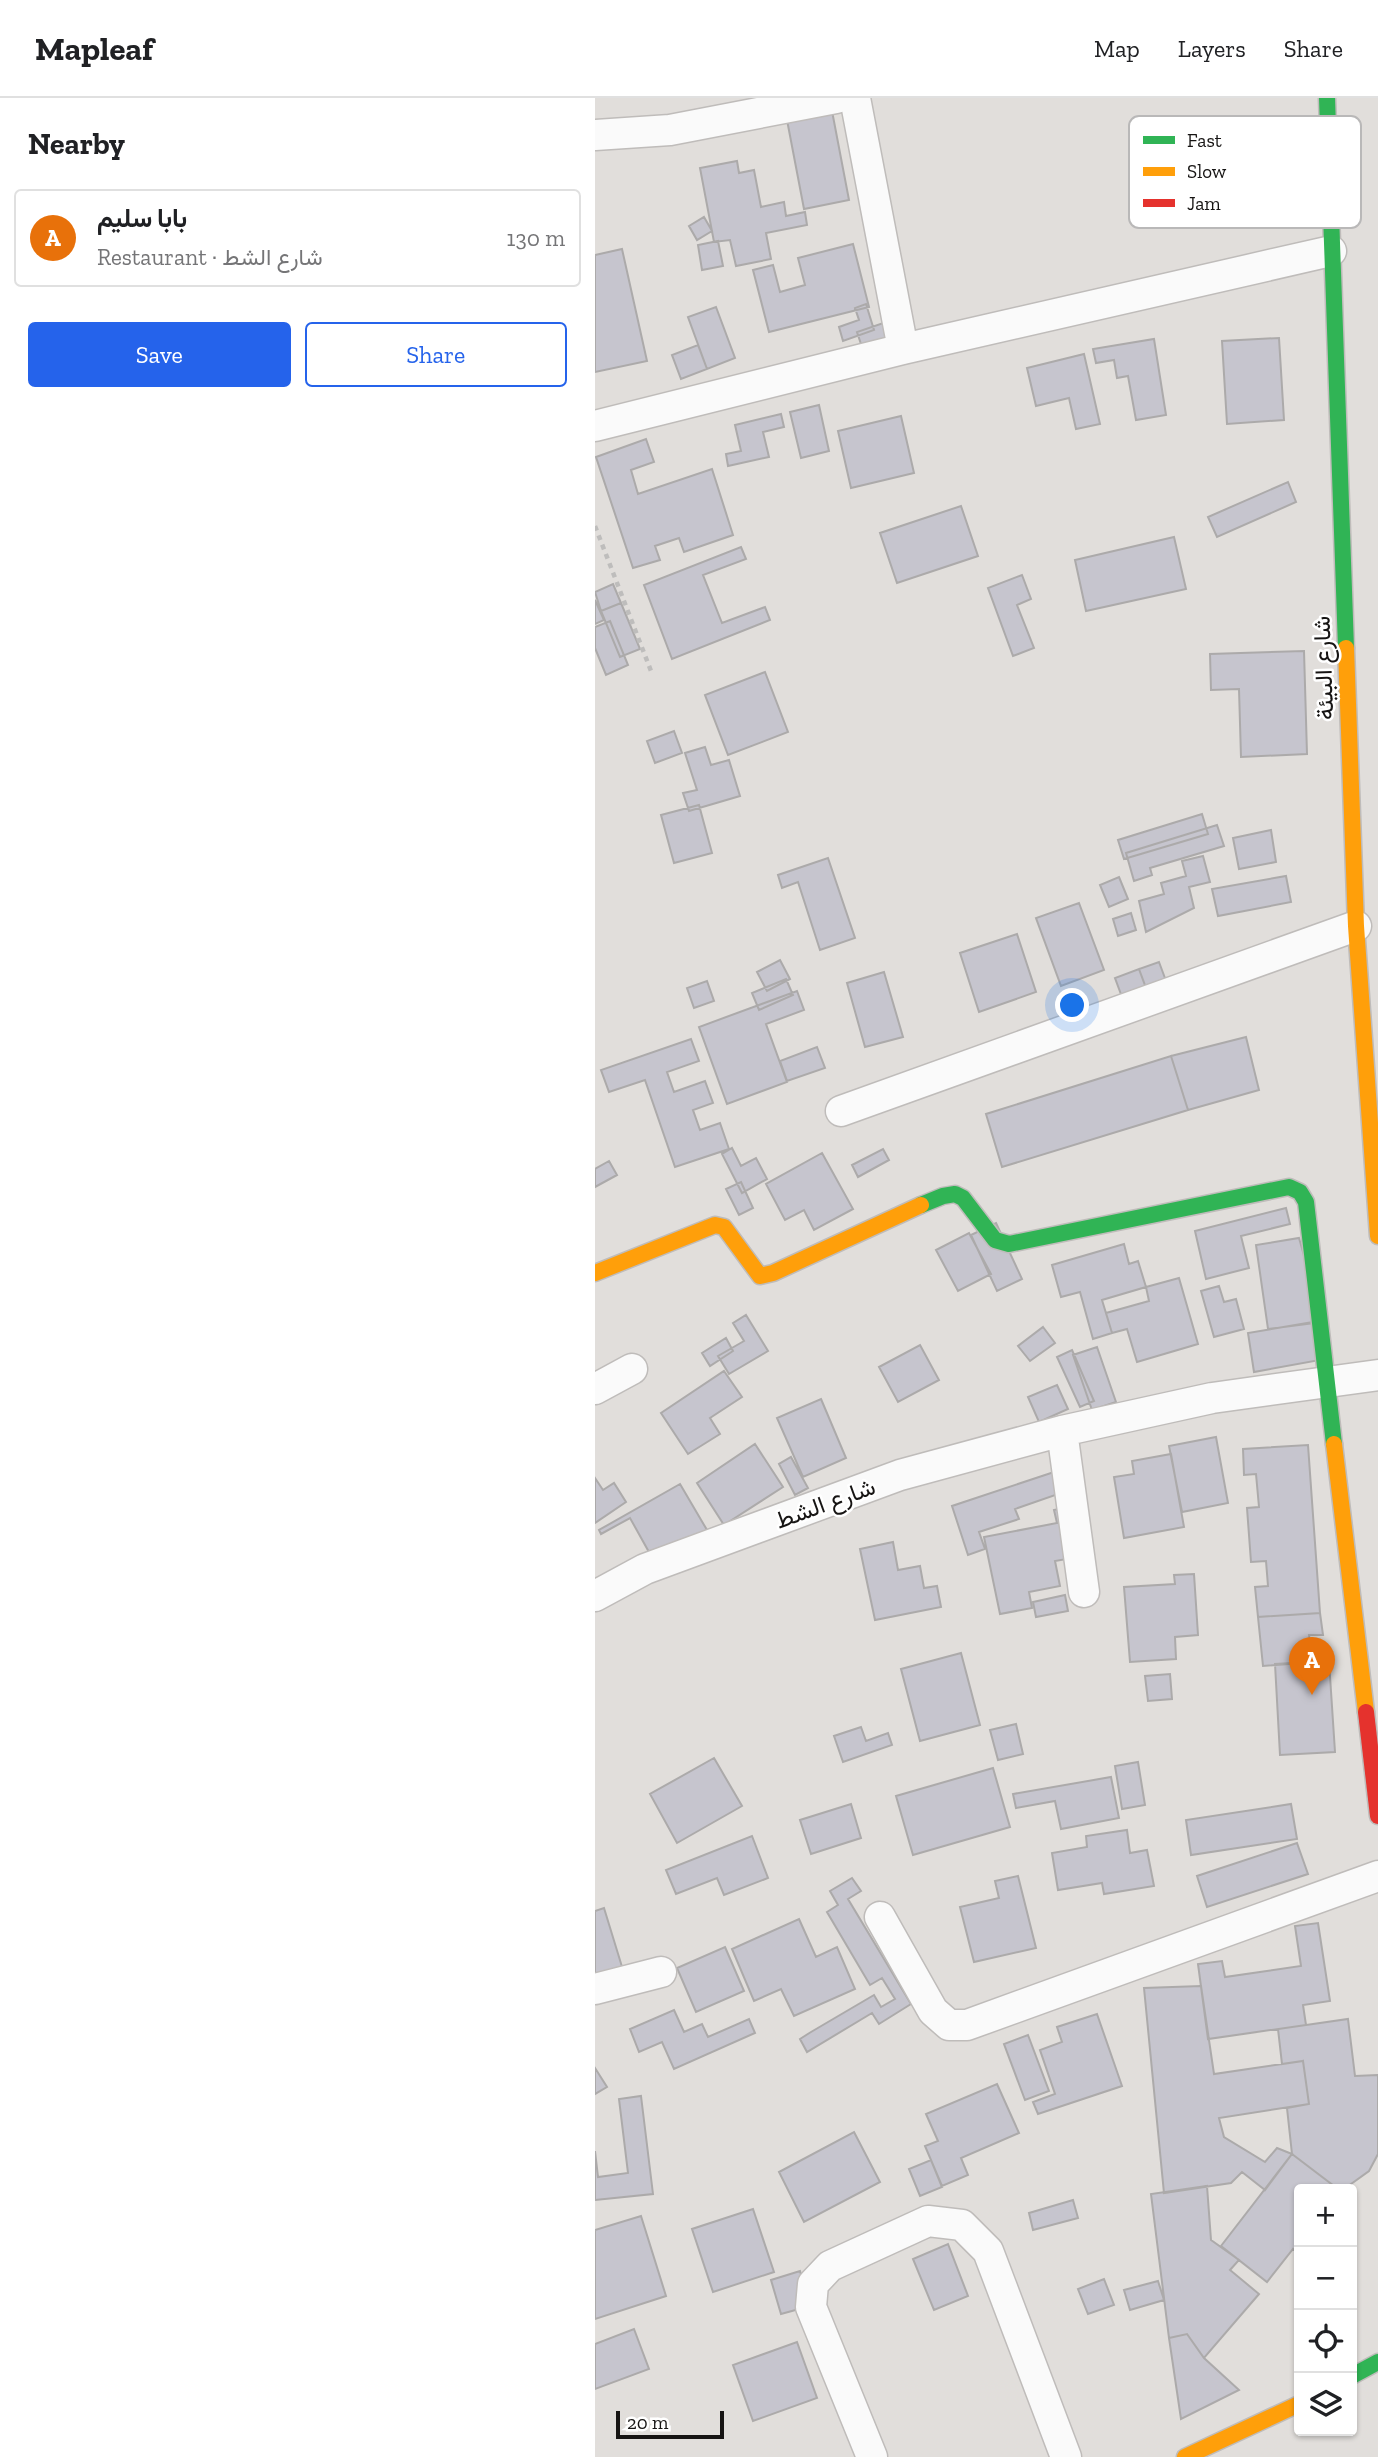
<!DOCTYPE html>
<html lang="en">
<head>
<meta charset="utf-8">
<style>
  body { margin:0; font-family:"Zilla Slab",Vazirmatn,serif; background:#f6f6f6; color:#202124 }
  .controls { position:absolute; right:21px; bottom:21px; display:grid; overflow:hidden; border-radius:7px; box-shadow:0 2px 5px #0004 }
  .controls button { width:63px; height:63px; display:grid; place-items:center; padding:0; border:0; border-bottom:2px solid #e0e0e0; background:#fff; color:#202124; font:35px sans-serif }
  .scale { position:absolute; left:21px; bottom:18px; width:108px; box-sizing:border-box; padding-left:7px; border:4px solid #161413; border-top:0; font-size:19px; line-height:24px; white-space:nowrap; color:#161413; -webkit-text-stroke:5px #fff; paint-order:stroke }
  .you { position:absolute; left:478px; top:908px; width:24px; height:24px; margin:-18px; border:5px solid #fff; border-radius:50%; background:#1a73e8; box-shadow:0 0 0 10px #1a73e833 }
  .badge { display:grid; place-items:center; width:46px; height:46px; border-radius:50%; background:#2563eb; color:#fff; font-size:23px; font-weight:700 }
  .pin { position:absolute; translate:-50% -58px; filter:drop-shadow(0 2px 4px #0008) }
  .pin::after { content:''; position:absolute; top:37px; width:24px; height:21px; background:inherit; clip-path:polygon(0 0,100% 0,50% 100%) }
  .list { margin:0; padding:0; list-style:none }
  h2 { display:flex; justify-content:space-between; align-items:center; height:91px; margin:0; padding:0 28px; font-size:30px }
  h2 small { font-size:23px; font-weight:400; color:#757577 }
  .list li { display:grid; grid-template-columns:46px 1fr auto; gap:21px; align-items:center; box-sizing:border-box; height:98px; margin:0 14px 14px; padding:0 14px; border:2px solid #e0e0e0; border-radius:7px }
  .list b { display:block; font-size:26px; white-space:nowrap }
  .list p { margin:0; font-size:23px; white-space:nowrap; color:#757577 }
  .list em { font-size:23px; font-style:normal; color:#757577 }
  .actions { display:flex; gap:14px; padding:21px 28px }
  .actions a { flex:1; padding:16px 0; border:2px solid #2563eb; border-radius:7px; text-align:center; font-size:24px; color:#2563eb }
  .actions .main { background:#2563eb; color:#fff }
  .icon { flex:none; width:38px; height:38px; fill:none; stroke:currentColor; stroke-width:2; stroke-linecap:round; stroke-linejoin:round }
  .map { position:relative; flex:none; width:783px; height:2359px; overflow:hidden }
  header { display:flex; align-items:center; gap:42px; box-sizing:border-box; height:98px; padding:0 35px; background:#fff; border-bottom:2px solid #e0e0e0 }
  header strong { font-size:33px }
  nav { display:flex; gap:38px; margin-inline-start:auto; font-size:24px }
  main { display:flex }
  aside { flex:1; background:#fff }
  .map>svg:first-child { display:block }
  .building { fill:#c6c5ce; stroke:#acaaaa; stroke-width:2 }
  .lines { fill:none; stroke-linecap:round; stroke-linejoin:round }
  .street-casing { stroke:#bfbcba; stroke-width:33 }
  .fast-casing { stroke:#bfbcba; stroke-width:19 }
  .slow-casing { stroke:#bfbcba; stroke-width:19 }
  .jam-casing { stroke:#bfbcba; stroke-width:19 }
  .path { stroke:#bebdbc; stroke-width:4.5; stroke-dasharray:5 5; stroke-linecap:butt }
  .street { stroke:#fafafa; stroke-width:30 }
  .fast { stroke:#30b455; stroke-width:16 }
  .slow { stroke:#ff9f0a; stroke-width:16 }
  .jam { stroke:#e5322d; stroke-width:16 }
  .labels { text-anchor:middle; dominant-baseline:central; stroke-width:5; stroke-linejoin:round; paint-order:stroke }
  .street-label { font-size:24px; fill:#161413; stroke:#fff }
  .key { fill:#fff; stroke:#b9b8b8; stroke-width:2 }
  .key-label { font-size:19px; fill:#161413 }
</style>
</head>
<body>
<header>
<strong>Mapleaf</strong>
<nav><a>Map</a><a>Layers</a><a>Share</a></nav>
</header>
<main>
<aside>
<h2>Nearby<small></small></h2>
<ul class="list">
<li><span class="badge" style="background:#e8710a">A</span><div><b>بابا سليم</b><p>Restaurant · شارع الشط</p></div><em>130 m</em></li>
</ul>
<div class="actions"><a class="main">Save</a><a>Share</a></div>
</aside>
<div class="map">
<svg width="783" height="2359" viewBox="0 0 783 2359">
  <rect width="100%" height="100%" fill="#e1dedb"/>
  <!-- building -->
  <path class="building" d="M237 13 254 102 209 111 192 22Z
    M142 63 144 75 159 72 166 109 189 104 191 118 210 114 212 127 171 135 176 161 141 168 135 142 119 144 105 70Z
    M109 119 117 133 102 142 94 128Z
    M123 143 128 168 107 172 103 147Z
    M258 146 274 209 174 234 158 172 178 167 185 194 210 187 203 160Z
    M27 151 52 263 0 274V157Z
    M271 206 279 232 248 243 244 229 264 222 260 210Z
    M121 209 140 260 112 271 93 219Z
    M297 222 302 237 267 249 262 234Z
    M684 240 689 322 632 326 627 243Z
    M559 241 571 317 541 322 533 278 522 280 519 262 501 265 498 251Z
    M103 247 112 271 86 281 77 257Z
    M489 256 505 326 481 331 474 300 441 308 432 270Z
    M224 307 234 353 206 360 195 314Z
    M186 316 189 329 168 334 174 359 133 368 131 356 146 353 140 327Z
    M306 318 319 375 256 390 243 333Z
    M51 341 59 364 36 372 43 396 117 371 138 437 89 454 84 440 60 448 65 462 38 470 1 359Z
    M693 384 701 404 622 439 613 419Z
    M366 408 383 458 302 485 285 435Z
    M579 439 591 491 491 513 480 462Z
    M146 449 151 461 108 477 127 525 170 509 175 522 77 561 49 487Z
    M427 477 436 501 422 507 439 550 418 558 393 490Z
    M18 486 26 505 6 513 0 494Z
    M0 502 9 522 0 526Z
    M26 505 45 551 25 559 6 513Z
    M15 523 33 567 11 577 0 550V529Z
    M709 553 712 656 646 659 644 591 616 592 615 556Z
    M170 574 193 634 133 657 110 597Z
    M79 633 87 655 60 665 52 643Z
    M110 649 116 667 134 662 145 698 94 713 88 695 102 692 90 655Z
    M104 707 117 755 79 765 66 717Z
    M607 716 613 736 529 761 523 742Z
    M622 727 629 748 555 770 557 777 539 783 531 755Z
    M676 732 681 764 644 771 638 740Z
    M608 758 615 784 594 789 599 810 551 834 544 803 569 796 566 785 591 778 587 763Z
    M233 760 260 840 225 852 203 784 187 790 183 777Z
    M691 778 696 804 623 818 617 791Z
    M524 779 533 801 514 809 505 787Z
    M484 805 509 872 466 888 441 820Z
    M536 815 541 832 523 838 518 821Z
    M422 836 441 894 384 914 365 855Z
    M185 862 195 881 172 893 162 874Z
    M564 864 577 899 551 890 544 871Z
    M544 871 551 890 527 899 520 880Z
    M289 874 308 939 270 949 252 885Z
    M191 881 198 897 164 912 157 895Z
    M112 883 119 903 99 910 92 890Z
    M202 893 209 912 171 926 192 984 132 1006 104 929Z
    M651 939 664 992 593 1012 576 958Z
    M96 941 104 963 72 974 79 994 110 983 118 1005 98 1012 105 1032 125 1025 134 1051 80 1069 50 982 14 994 6 972Z
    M222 949 230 970 192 983 185 963Z
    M576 958 593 1012 407 1069 391 1016Z
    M137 1050 146 1068 161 1060 172 1081 147 1095 127 1056Z
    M288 1051 294 1062 263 1079 257 1067Z
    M227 1055 258 1111 219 1132 209 1112 190 1122 171 1086Z
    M14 1063 22 1077 0 1089V1071Z
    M146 1084 158 1110 144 1117 131 1091Z
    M691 1110 695 1126 646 1138 654 1170 611 1181 600 1133Z
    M401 1125 427 1181 402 1193 376 1137Z
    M374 1135 396 1176 363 1193 341 1152Z
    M704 1140 728 1224 673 1231 661 1147Z
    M529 1146 534 1166 543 1163 551 1189 507 1202 517 1235 498 1241 485 1194 466 1199 457 1167Z
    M584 1180 603 1246 542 1264 532 1231 517 1235 511 1215 554 1203 551 1189Z
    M624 1188 629 1204 641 1201 649 1231 619 1239 606 1193Z
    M151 1217 173 1253 134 1276 123 1258 149 1243 138 1225Z
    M730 1222 725 1262 659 1274 653 1235Z
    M448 1229 460 1245 435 1263 423 1248Z
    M131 1240 138 1253 115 1268 107 1255Z
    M325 1247 344 1282 303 1304 284 1269Z
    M502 1249 521 1304 497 1312 478 1257Z
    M477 1252 499 1303 485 1309 462 1259Z
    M129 1273 147 1299 115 1320 125 1336 93 1356 66 1315Z
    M462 1287 473 1311 444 1324 433 1299Z
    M226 1301 251 1360 208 1379 182 1320Z
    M621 1339 633 1405 587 1414 574 1348Z
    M160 1346 188 1389 129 1427 102 1385Z
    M713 1347 725 1515 663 1519 660 1489 673 1488 671 1463 656 1464 652 1410 664 1409 661 1376 649 1377 648 1351Z
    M576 1356 589 1429 529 1440 519 1379 539 1376 537 1363Z
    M196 1359 213 1390 200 1397 184 1366Z
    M465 1372 472 1393 420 1411 424 1421 384 1434 390 1451 373 1457 357 1408Z
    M0 1380 8 1392 19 1385 31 1404 0 1425Z
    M85 1386 112 1432 59 1463 35 1420 6 1436 4 1432Z
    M473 1409 483 1459 460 1463 465 1488 434 1494 437 1510 405 1516 389 1439 462 1425 459 1412Z
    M298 1444 303 1472 325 1468 329 1490 342 1488 346 1509 280 1522 265 1451Z
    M599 1476 603 1537 580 1539 581 1561 535 1564 529 1489 580 1486 579 1477Z
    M470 1497 473 1513 441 1519 438 1504Z
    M725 1515 728 1537H714L718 1564 668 1568 663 1519Z
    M366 1555 385 1627 325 1643 306 1571Z
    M734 1563 740 1654 685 1657 680 1566Z
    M575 1576 577 1601 553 1603 550 1578Z
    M421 1626 428 1656 403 1662 395 1632Z
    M266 1629 271 1643 293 1635 297 1647 248 1664 239 1638Z
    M119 1660 147 1708 82 1745 55 1696Z
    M543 1664 550 1707 527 1711 520 1668Z
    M398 1670 415 1729 318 1757 301 1698Z
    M516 1679 524 1720 466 1731 460 1703 421 1710 418 1696Z
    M256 1706 266 1740 216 1756 205 1722Z
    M696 1706 702 1741 596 1757 591 1722Z
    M532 1732 535 1755 552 1752 559 1788 509 1796 507 1785 463 1792 457 1755 492 1749 491 1738Z
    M157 1738 173 1780 129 1797 122 1780 81 1796 71 1772Z
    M702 1745 713 1776 612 1809 602 1778Z
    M423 1778 441 1850 379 1864 365 1809 404 1800 400 1783Z
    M257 1780 266 1793 253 1801 316 1906 284 1926 277 1915 212 1954 205 1941 216 1934 279 1897 286 1909 300 1901 287 1880 275 1887 232 1814 243 1807 235 1793Z
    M9 1810 28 1872 0 1881V1813Z
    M204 1821 221 1859 242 1849 260 1891 199 1918 186 1891 159 1903 137 1851Z
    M723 1825 735 1903 708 1907 711 1927 613 1941 603 1866 627 1863 630 1879 706 1868 700 1828Z
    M130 1849 149 1893 101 1914 82 1870Z
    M606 1888 619 1976 708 1963 714 2006 624 2020 629 2039 670 2064 682 2050 697 2056 670 2092 647 2074 636 2085 569 2095 549 1890Z
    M79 1912 89 1934 107 1926 113 1939 154 1921 160 1935 79 1971 67 1944 44 1954 35 1931Z
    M502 1916 527 1988 443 2016 438 2004 460 1996 445 1952 467 1944 462 1929Z
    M753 1921 760 1978 783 1977V2056L774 2073 749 2091H743L697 2056 692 2010 714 2006 708 1963 687 1966 683 1931Z
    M433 1937 454 1993 430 2002 409 1946Z
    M0 1970 12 1989 0 1996Z
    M402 1986 424 2035 366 2060 373 2077 347 2088 330 2048 343 2043 331 2016Z
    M46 1998 58 2096 0 2102V2053L3 2079 33 2075 24 2001Z
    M259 2034 285 2084 209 2124 184 2074Z
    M697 2056 743 2091H704V2156L698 2151 672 2184 626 2148Z
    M336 2062 347 2089 325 2098 314 2071Z
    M612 2088 616 2142 644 2162 635 2172 664 2196 609 2260 592 2236 574 2240 556 2096Z
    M478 2102 483 2120 438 2132 434 2115Z
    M158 2111 179 2174 118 2194 97 2131Z
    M46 2118 71 2198 0 2221V2132Z
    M353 2146 373 2198 339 2212 318 2161Z
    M205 2173 215 2208 186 2216 176 2182Z
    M509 2181 519 2207 493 2216 483 2191Z
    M563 2183 569 2202 535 2212 529 2192Z
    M39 2231 54 2271 0 2291V2246Z
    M592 2236 609 2260 644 2292 586 2321 574 2240Z
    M202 2244 222 2300 158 2323 138 2267Z"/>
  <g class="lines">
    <!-- street casing -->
    <g class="street-casing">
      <path id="street" d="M260 0 308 251
        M0 37 75 32 241 0
        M0 328 308 251 736 153
        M246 1013 761 828
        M0 1291 37 1271
        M467 1333 489 1494
        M0 1498 50 1471 305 1377 467 1333 617 1300 783 1277
        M285 1819 338 1913 354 1927H372L783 1778
        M0 1891 66 1874
        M277 2359 216 2209 218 2186 235 2168 333 2123 367 2127 393 2153 471 2359"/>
    </g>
    <!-- fast casing -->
    <g class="fast-casing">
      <path id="fast" d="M732 0 751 550
        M326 1107 348 1098 360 1096 368 1100 400 1142 414 1146 694 1089 705 1094 711 1104 739 1346
        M757 2278 783 2264"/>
    </g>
    <!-- slow casing -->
    <g class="slow-casing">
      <path id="slow" d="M751 550 761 828 783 1138
        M0 1175 120 1127 129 1129 165 1178 178 1175 326 1107
        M739 1346 771 1614
        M590 2359 704 2306"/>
    </g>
    <!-- jam casing -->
    <g class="jam-casing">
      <path id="jam" d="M771 1614 783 1718"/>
    </g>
    <!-- path -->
    <path class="path" d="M0 428 56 573"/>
    <!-- street -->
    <use href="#street" class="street"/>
    <!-- fast -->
    <use href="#fast" class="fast"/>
    <!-- slow -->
    <use href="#slow" class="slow"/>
    <!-- jam -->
    <use href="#jam" class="jam"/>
  </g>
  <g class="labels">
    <!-- street labels -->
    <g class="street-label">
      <text transform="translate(728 570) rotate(-92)">شارع البيئة</text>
      <text transform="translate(230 1405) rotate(-20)">شارع الشط</text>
    </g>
  </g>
  <!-- legend -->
  <rect x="534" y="18" width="232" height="112" rx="10" class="key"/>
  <rect x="548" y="38" width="32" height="8" fill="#30b455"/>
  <rect x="548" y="69" width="32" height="9" fill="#ff9f0a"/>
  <rect x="548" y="101" width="32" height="8" fill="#e5322d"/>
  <g class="key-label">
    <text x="592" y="49">Fast</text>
    <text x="592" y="80">Slow</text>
    <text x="592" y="112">Jam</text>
  </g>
</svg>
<div class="controls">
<button>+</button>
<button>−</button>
<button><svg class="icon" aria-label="locate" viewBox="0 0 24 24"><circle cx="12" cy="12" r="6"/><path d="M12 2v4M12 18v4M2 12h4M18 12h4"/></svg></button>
<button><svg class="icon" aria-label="layers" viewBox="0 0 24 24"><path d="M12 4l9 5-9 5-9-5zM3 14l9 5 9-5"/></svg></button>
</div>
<div class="scale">20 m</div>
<div class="you"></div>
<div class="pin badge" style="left:717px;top:1597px;background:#e8710a">A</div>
</div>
</main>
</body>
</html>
